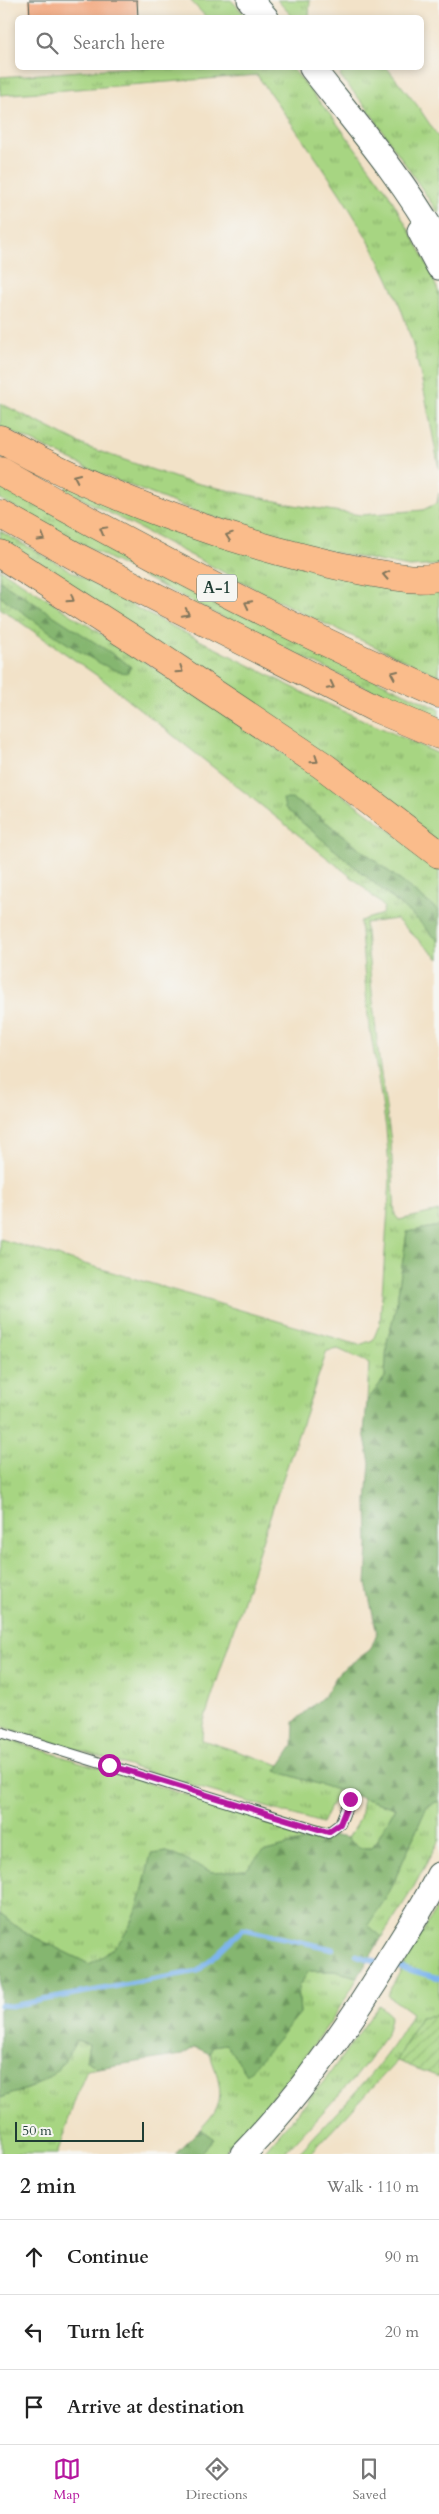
<!DOCTYPE html>
<html lang="en">
<head>
<meta charset="utf-8">
<style>
  body { margin:0; font-family:Cardo,serif; background:#f2f2f2; color:#222 }
  .scale { position:absolute; left:15px; bottom:12px; width:129px; box-sizing:border-box; padding-left:5px; border:2px solid #1f3d34; border-top:0; font-size:14px; line-height:18px; white-space:nowrap; color:#1f3d34; -webkit-text-stroke:4px #f6f6f2; paint-order:stroke }
  .stop { position:absolute; width:15px; height:15px; margin:-11px; border:4px solid #b5179e; border-radius:50%; background:#fff }
  .stop.end { background:#b5179e; border-color:#fff; box-shadow:0 1px 5px #0008 }
  .list { margin:0; padding:0; list-style:none }
  h2 { display:flex; justify-content:space-between; align-items:center; height:65px; margin:0; padding:0 20px; font-size:21px }
  h2 small { font-size:16px; font-weight:400; color:#767676 }
  .list li { display:grid; grid-template-columns:32px 1fr auto; gap:15px; align-items:center; box-sizing:border-box; height:75px; padding:0 20px; border-top:1px solid #e0e0e0 }
  .list b { display:block; font-size:19px; white-space:nowrap }
  .list em { font-size:16px; font-style:normal; color:#767676 }
  .icon { flex:none; width:28px; height:28px; fill:none; stroke:currentColor; stroke-width:2; stroke-linecap:round; stroke-linejoin:round }
  .map { position:relative; flex:none; width:439px; height:2154px; overflow:hidden }
  .search { position:absolute; background:#fff; box-shadow:0 2px 8px #0003; left:15px; right:15px; top:15px; height:55px; display:flex; align-items:center; gap:12px; box-sizing:border-box; padding:0 18px; border-radius:8px; color:#767676; font-size:19px }
  .sheet { height:290px; background:#fff }
  nav { display:flex; justify-content:space-around; align-items:center; box-sizing:border-box; height:70px; border-top:1px solid #e0e0e0; background:#fff; font-size:14px; color:#767676 }
  nav a { display:grid; justify-items:center; gap:2px }
  nav .on { color:#b5179e }
  .map>svg:first-child { display:block }
  .grass { fill:url(#grass-tufts); stroke:#63895b }
  .forest { fill:url(#forest-firs); stroke:#527a52 }
  .garden { fill:url(#garden-furrows); stroke:#63895b }
  .lines { fill:none; stroke-linecap:round; stroke-linejoin:round }
  .stream { stroke:#7eb5ed; stroke-width:5 }
  .building { fill:#f3a479 }
  .service-casing { stroke:#3f564a; stroke-width:12 }
  .tertiary-casing { stroke:#3f564a; stroke-width:27 }
  .motorway-casing { stroke:#3f564a; stroke-width:29 }
  .service { stroke:#fff; stroke-width:10 }
  .tertiary { stroke:#fff; stroke-width:25 }
  .motorway { stroke:#fabc8b; stroke-width:28 }
  .oneway { stroke:#82765b }
  .route { stroke:#b5179e; stroke-width:6 }
  .labels { text-anchor:middle; dominant-baseline:central; stroke-width:5; stroke-linejoin:round; paint-order:stroke }
  .shield { fill:#f6f6f2; stroke:#60746d; stroke-width:1 }
  .shield-label { font-size:16px; font-weight:bold; fill:#1f3d34 }
</style>
</head>
<body>
<div class="map">
<svg width="439" height="2154" viewBox="0 0 439 2154">
  <defs>
    <pattern id="grass-tufts" width="24" height="20" patternUnits="userSpaceOnUse" patternTransform="scale(1.25)"><rect width="24" height="20" fill="#a7d582"/><path d="M3 7l-1-3M5 7V3M7 7l1-3M15 17l-1-3M17 17v-4M19 17l1-3" fill="none" stroke="#87ae6b"/></pattern>
    <pattern id="forest-firs" width="22" height="20" patternUnits="userSpaceOnUse" patternTransform="scale(1.25)"><rect width="22" height="20" fill="#85b670"/><path d="M5 1l3.5 6h-7zM16 11l3.5 6h-7z" fill="#6c955d"/></pattern>
    <pattern id="garden-furrows" width="10" height="10" patternUnits="userSpaceOnUse" patternTransform="scale(1.25)"><rect width="10" height="10" fill="#a7d582"/><path d="M-1 1l2-2M0 10L10 0M9 11l2-2" fill="none" stroke="#87ae6b"/></pattern>
  </defs>
  <rect width="100%" height="100%" fill="#f6f6f2"/>
  <filter id="ink" filterUnits="userSpaceOnUse"><feTurbulence type="fractalNoise" baseFrequency=".02" numOctaves="2"/><feDisplacementMap in="SourceGraphic" scale="10" xChannelSelector="R" yChannelSelector="G"/><feConvolveMatrix kernelMatrix="1 2 1 2 8 2 1 2 1" color-interpolation-filters="sRGB"/></filter>
  <filter id="wash" filterUnits="userSpaceOnUse"><feTurbulence type="fractalNoise" baseFrequency=".0096" numOctaves="4" result="noise"/><feDisplacementMap in="SourceGraphic" scale="20" xChannelSelector="R" yChannelSelector="G"/><feGaussianBlur stdDeviation="1.12" result="paint"/><feColorMatrix in="noise" values="0 0 0 0 0 0 0 0 0 0 0 0 0 0 0 0 0 1.4 0 .05"/><feComposite in="paint" operator="in"/></filter>
  <g filter="url(#wash)">
    <rect width="100%" height="100%" fill="#f2e2c8"/>
    <!-- grass -->
    <path class="grass" d="M190 0H231L247 17H206Z
      M277 0H310L309 17H293Z
      M119 68H292L336 122 387 191 423 255 439 293V469C428 410 419 352 396 296 361 215 307 146 257 75L0 95V77Z
      M344 68H387L417 105 439 138V214L367 108 340 76Z
      M0 403 87 447 182 480 294 505 361 515 423 510 437 503 439 493V565L409 567 317 549 200 513 103 475 0 426Z
      M0 485 351 668 439 709V722C290 653 143 579 0 499Z
      M68 485 409 587 439 592V676L304 614 65 490Z
      M0 531 146 613 310 696 439 754V845L0 543Z
      M0 569C148 665 301 757 439 868V911L312 811 285 808 418 920 439 942V959L396 919 365 923 379 1060 391 1142 395 1215 399 1220 439 1211V1226L407 1232 396 1307 387 1342 385 1377 367 1401 369 1363 338 1349 327 1351 273 1507 203 1724 202 1740 280 1765 276 1771 338 1790 322 1823 200 1788 0 1726V1239L359 1345 373 1340 380 1323 390 1180 386 1128 368 1016 360 921 382 914 384 907 359 883 102 679 0 608V596L33 619 131 667 0 581Z
      M0 1737 292 1828 328 1835 262 1852 246 1870 212 1872 167 1852 151 1854C140 1899 136 1943 89 1964L22 1931 0 1914Z
      M363 1798 395 1808 372 1848H358L348 1838 360 1818Z
      M439 1801V1840L412 1890 382 1937 367 1925 388 1895 427 1806Z
      M439 1903V2015L420 2017 397 2061 310 2154H298C334 2114 390 2061 412 2013L387 1995Z
      M309 1971H334L358 1977C322 2042 272 2099 222 2154H200L214 2139 200 2129C221 2108 224 2097 215 2069 212 2060 209 2055 212 2046L226 2044 247 2074 300 2013 298 1987Z
      M379 2005 391 2016 385 2037 358 2074 284 2154H262L325 2080Z
      M76 2040 89 2044 86 2060 98 2068 87 2070 77 2094 57 2154H0V2098C44 2083 53 2083 76 2040Z"/>
    <!-- forest -->
    <path class="forest" d="M0 581 122 660 131 667 127 673C99 671 26 614 0 596Z
      M283 799H292L312 811 439 911V942L418 920 285 808Z
      M439 1226V1801L427 1806 388 1895 368 1925 382 1937 358 1977 334 1971H309L298 1987 300 2013 247 2075 226 2044 212 2046 210 2054 195 2047 182 2055 98 2068 86 2060 89 2044 77 2040C53 2083 44 2083 0 2098V1914L22 1931 89 1964C136 1943 140 1899 151 1854L167 1852 212 1872 246 1870 262 1852 328 1835 348 1838 358 1848H372L395 1808 276 1771 293 1746 294 1722 325 1695 339 1672 370 1650 377 1633 366 1584 368 1544 367 1501 370 1463 364 1432 367 1401 385 1377 387 1342 396 1307 407 1232Z
      M200 2129 214 2139 200 2154H175Z"/>
    <!-- garden -->
    <path class="garden" d="M439 2015V2077L397 2061 420 2017Z"/>
    <g class="lines">
      <!-- stream -->
      <path class="stream" d="M355 1955 379 1962
        M394 1966 439 1978
        M0 2005 11 2006 198 1971 243 1929 333 1949"/>
    </g>
    <g id="blocks">
      <!-- building -->
      <path class="building" d="M29 0H137L138 18H30Z"/>
    </g>
  </g>
  <g filter="url(#ink)">
    <use href="#blocks" fill-opacity="0" stroke="#3f564a" stroke-width="1"/>
    <g class="lines">
      <!-- service casing -->
      <g class="service-casing">
        <path id="service" d="M0 1732 328 1833 340 1824 350 1799"/>
      </g>
      <!-- tertiary casing -->
      <g class="tertiary-casing">
        <path id="tertiary" d="M250 0 266 18
          M312 68C356 124 404 180 439 243
          M420 231 439 267
          M243 2154C299 2097 345 2031 387 1963 405 1934 424 1906 439 1875"/>
      </g>
      <!-- motorway casing -->
      <g class="motorway-casing">
        <path id="motorway" d="M0 439C108 500 245 548 368 572 387 575 420 583 439 576
          M0 471C143 552 288 628 439 694
          M0 514 77 557 375 708 439 735
          M0 554 139 643 322 765 439 854"/>
      </g>
      <!-- service -->
      <use href="#service" class="service"/>
      <!-- tertiary -->
      <use href="#tertiary" class="tertiary"/>
      <!-- motorway -->
      <use href="#motorway" class="motorway"/>
    </g>
    <!-- one-way arrows -->
    <defs><path id="oneway-chevron" d="M-2-3.5L2.5 0L-2 3.5" fill="none" stroke-width="1.6" stroke-linecap="round" stroke-linejoin="round" transform="scale(1.25)"/></defs>
    <g class="oneway">
      <use href="#oneway-chevron" transform="translate(77 477) rotate(-155)"/>
      <use href="#oneway-chevron" transform="translate(103 530) rotate(-151)"/>
      <use href="#oneway-chevron" transform="translate(229 536) rotate(-161)"/>
      <use href="#oneway-chevron" transform="translate(42 538) rotate(30)"/>
      <use href="#oneway-chevron" transform="translate(386 575) rotate(-169)"/>
      <use href="#oneway-chevron" transform="translate(71 599) rotate(33)"/>
      <use href="#oneway-chevron" transform="translate(248 604) rotate(-153)"/>
      <use href="#oneway-chevron" transform="translate(186 613) rotate(27)"/>
      <use href="#oneway-chevron" transform="translate(180 670) rotate(34)"/>
      <use href="#oneway-chevron" transform="translate(394 674) rotate(-156)"/>
      <use href="#oneway-chevron" transform="translate(331 686) rotate(27)"/>
      <use href="#oneway-chevron" transform="translate(315 760) rotate(34)"/>
    </g>
  </g>
  <g class="lines" filter="url(#ink)">
    <!-- route -->
    <path class="route" d="M109 1765 328 1832 340 1824 350 1799"/>
  </g>
  <g class="labels">
    <!-- shield labels -->
    <rect class="shield" x="197" y="574.5" width="40" height="27" rx="4"/>
    <g class="shield-label">
      <text x="217" y="588">A-1</text>
    </g>
  </g>
</svg>
<div class="scale">50 m</div>
<div class="stop" style="left:109px;top:1765px"></div>
<div class="stop end" style="left:350px;top:1799px"></div>
<div class="search"><svg class="icon" aria-label="search" viewBox="0 0 24 24"><circle cx="10" cy="10" r="6"/><path d="M15 15l6 6"/></svg>Search here</div>
</div>
<section class="sheet">
<h2>2 min<small>Walk · 110 m</small></h2>
<ul class="list">
<li><svg class="icon" aria-label="ahead" viewBox="0 0 24 24"><path d="M12 20V5M6 11l6-6 6 6"/></svg><div><b>Continue</b></div><em>90 m</em></li>
<li><svg class="icon" aria-label="left" viewBox="0 0 24 24"><path d="M17 20v-9H6M10 6l-5 5 5 5"/></svg><div><b>Turn left</b></div><em>20 m</em></li>
<li><svg class="icon" aria-label="arrive" viewBox="0 0 24 24"><path d="M6 21V4h12l-3 4 3 4H6"/></svg><div><b>Arrive at destination</b></div></li>
</ul>
</section>
<nav>
<a class="on"><svg class="icon" aria-label="map" viewBox="0 0 24 24"><path d="M3 6l6-2 6 2 6-2v14l-6 2-6-2-6 2zM9 4v14M15 6v14"/></svg>Map</a>
<a><svg class="icon" aria-label="directions" viewBox="0 0 24 24"><path d="M12 3l9 9-9 9-9-9zM9 14v-3h6M13 9l2 2-2 2"/></svg>Directions</a>
<a><svg class="icon" aria-label="saved" viewBox="0 0 24 24"><path d="M7 4h10v16l-5-4-5 4z"/></svg>Saved</a>
</nav>
</body>
</html>
